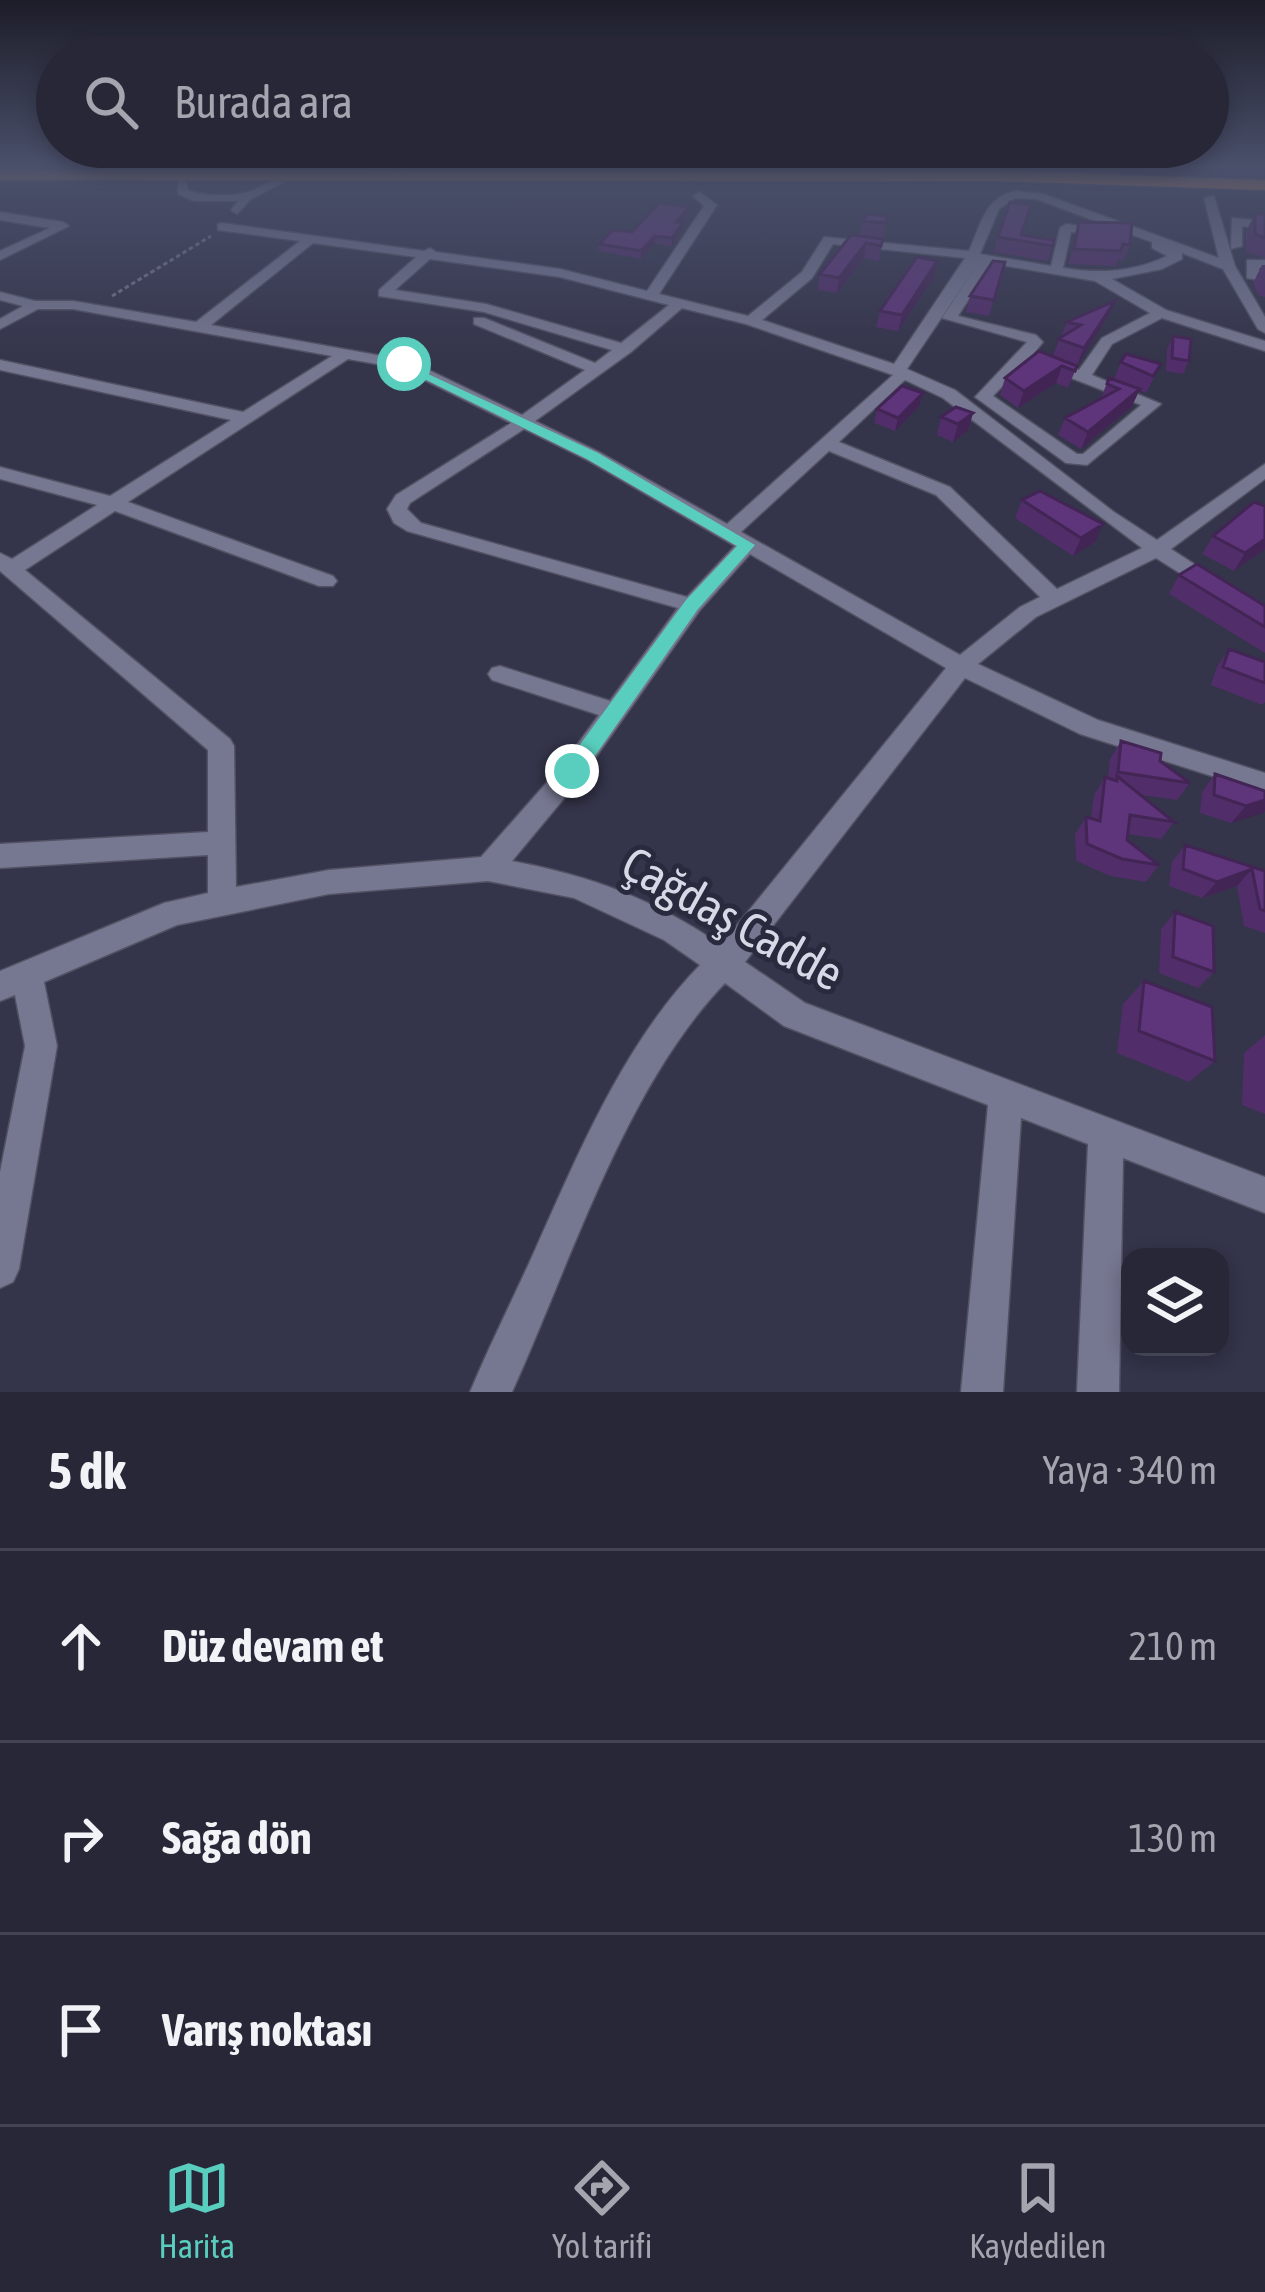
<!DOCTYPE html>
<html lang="tr">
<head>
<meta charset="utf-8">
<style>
  body { margin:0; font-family:"Asap Condensed",sans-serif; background:#333343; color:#f1f3f6 }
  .controls { position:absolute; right:36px; bottom:36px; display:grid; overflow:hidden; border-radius:24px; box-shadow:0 6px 18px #0003 }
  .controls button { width:108px; height:108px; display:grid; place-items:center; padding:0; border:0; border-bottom:3px solid #434453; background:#272738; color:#f1f3f6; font:60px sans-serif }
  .stop { position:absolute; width:36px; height:36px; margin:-27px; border:9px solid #59cebf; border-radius:50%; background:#fff }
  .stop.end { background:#59cebf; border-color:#fff; box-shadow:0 3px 12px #0008 }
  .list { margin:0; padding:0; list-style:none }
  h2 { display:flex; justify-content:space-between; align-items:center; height:156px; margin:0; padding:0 48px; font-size:51px }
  h2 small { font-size:39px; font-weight:400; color:#a4a5ae }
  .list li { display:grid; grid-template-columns:78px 1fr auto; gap:36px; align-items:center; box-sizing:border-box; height:192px; padding:0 48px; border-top:3px solid #434453 }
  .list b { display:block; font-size:45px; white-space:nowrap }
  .list em { font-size:39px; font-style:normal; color:#a4a5ae }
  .icon { flex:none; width:66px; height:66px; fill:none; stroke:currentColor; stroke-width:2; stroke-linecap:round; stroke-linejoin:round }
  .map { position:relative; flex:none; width:1265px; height:1392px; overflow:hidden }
  .search { position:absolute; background:#272738; box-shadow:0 6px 18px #0003; left:36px; right:36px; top:36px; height:132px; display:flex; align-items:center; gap:30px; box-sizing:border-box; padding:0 42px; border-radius:66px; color:#a4a5ae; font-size:45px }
  .sheet { height:732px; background:#272738 }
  nav { display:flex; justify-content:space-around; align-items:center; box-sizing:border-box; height:168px; border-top:3px solid #434453; background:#272738; font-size:33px; color:#a4a5ae }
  nav a { display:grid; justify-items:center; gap:6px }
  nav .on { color:#59cebf }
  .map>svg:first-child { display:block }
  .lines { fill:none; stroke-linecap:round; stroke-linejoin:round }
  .minor-casing { stroke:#515163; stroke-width:3 }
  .highway-casing { stroke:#515163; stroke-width:3 }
  .path { stroke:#737486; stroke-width:3; stroke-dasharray:4.5 3; stroke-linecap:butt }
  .minor { fill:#767790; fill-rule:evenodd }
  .highway { fill:#ed8f3e; fill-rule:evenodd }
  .wall { fill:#512e69 }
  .shaded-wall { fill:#422555 }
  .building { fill:#5e357a; stroke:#422555; stroke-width:3 }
  .route { fill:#59cebf }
  .labels { text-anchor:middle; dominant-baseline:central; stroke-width:10; stroke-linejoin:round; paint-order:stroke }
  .near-street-label { font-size:48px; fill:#d8d9e7; stroke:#2a2a3f }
</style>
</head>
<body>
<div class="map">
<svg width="1265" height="1392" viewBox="0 0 1265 1392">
  <rect width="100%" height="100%" fill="#34344a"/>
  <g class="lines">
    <!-- minor casing -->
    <g class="minor-casing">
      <path id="minor" d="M178 180H186L188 190C203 196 232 197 248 192 262 188 270 178 284 182L251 199 237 214 231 210 238 201H194L178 194Z
        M1015 191 1043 194 1219 258 1204 198 1214 196 1235 266 1265 317V333L1258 329 1223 269 1182 253V259L1162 269 1112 279 1166 310 1265 341V351L1162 318 1112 344 1092 375 1161 404 1087 465 1066 463 975 397 1027 342 942 318 979 262 907 369 955 390 1114 512 1157 540 1265 464V479L1171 549 1265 610V627L1156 558 1036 617 978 664 1098 720 1265 773V793L1080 734 965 678 745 962 805 1003 1265 1177V1213L1123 1158 1119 1392H1077L1088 1144 1021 1118 1003 1392H961L988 1105 784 1026 725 983C625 1087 571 1262 512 1392H470C490 1344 514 1297 535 1250 579 1152 624 1043 700 965L664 940 574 898 488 881 329 894 177 925 44 982 57 1046 19 1269 13 1282 0 1288V1172L25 1046 15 995 0 1001V971L164 903 208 893V855L0 868V844L208 832V750L0 571V553L12 559 97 505 0 479V467L110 496 231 420 0 370V360L243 412 332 356 73 309H38L0 329V319L23 306 0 300V292L35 301H73L196 322 300 241 218 230V224L222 223 424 251 430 248 436 252 560 269 647 291 704 206 693 196 699 192 717 205 659 294 748 316 802 272 824 237 969 251C981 225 984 198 1015 191ZM1015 198 1036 199 1152 242V248L1167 256C1134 272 1099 274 1063 268L1071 232 1107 235 1113 231 1066 224 1060 228 1051 266 980 254 999 209ZM313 243 416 257 379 290V296L484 312 612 350 595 363 484 318H474V324L585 370 522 415 410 361 211 325ZM833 244 965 258 894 364 762 320 812 278ZM430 259 560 277 669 305 621 343 486 304 395 290ZM995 264 1095 281 1150 313 1102 338 1079 370 1034 353 1043 342 1036 335 958 316 990 266ZM682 308 746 324 893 375 727 524 599 452 535 421 631 352ZM348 359 400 368 511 423 396 495 387 509 394 523 407 531 678 608 610 701 500 666 492 668 488 674 492 680 599 715 563 764 481 857 329 870 236 887 234 746 230 739 25 570 115 511 319 586H333L337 581 333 576 128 502ZM1027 361 1141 405 1083 454H1077L993 396ZM905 380 943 398 1142 548 1057 589 950 487 839 442ZM524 429 587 460 735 546 687 597 421 523 407 509 410 503ZM829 451 936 495 1040 597 1020 607 960 655 741 532ZM750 554 946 668 721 945C654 899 591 876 512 861L581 778 700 610Z
        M0 212 63 222 69 226 0 260V251L50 228 0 220Z
        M1232 218 1265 221V229L1242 226V246L1231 249Z
        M1247 260H1265V268H1259V272L1265 273V281L1247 278Z"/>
    </g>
    <!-- highway casing -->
    <g class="highway-casing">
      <path id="highway" d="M0 170 998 171 1265 180V190L998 181 0 180Z"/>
    </g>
    <!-- path -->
    <path class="path" d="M112 296 211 236"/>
    <!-- minor -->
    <use href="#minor" class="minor"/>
    <!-- highway -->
    <use href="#highway" class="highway"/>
  </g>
  <!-- wall -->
  <path class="wall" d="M689 207V214L682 223V230L672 246 655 243 641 259 599 251V244Z
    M1255 214H1265V258L1246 252V231Z
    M887 216 883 238 860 236 862 221Z
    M1079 222 1130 245 1124 260H1118L1116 266 1068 264Z
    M851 235 883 239 879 261 864 258 837 293 818 290 820 274Z
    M1022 235 1054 240 1048 261 994 252 998 237Z
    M937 261 934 276 898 331 876 327 880 311Z
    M1005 262 989 316 966 312 970 296Z
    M1262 265H1265V297L1258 295 1253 283Z
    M1108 317 1077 365 1053 355 1067 322Z
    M1173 336 1189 361 1183 374 1166 371 1167 349Z
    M1039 351 1077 366 1068 388 1056 383 1018 408 1000 395 1005 378Z
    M1121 362 1161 364 1146 393 1139 390 1132 406 1081 449 1058 435 1065 418 1101 398 1109 378 1114 379Z
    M919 406 895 431 874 423 877 409Z
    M973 413 968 430 953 442 937 435 941 417Z
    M1022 500 1095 542 1073 556 1015 518Z
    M1265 506V549L1234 571 1202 554 1213 536Z
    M1179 575 1265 606V653L1169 594Z
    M1229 649 1265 662V702L1262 705 1211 685 1217 667Z
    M1121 741 1160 761 1190 783 1177 800 1141 795 1174 822 1161 839 1128 834 1127 840 1159 865 1146 882 1110 876 1076 861 1075 834 1086 817 1091 818 1094 795 1105 777 1108 778 1110 759Z
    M1215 774 1265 791V811L1231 823 1200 813 1202 792Z
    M1185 845 1265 871V933L1244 926 1237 886 1202 898 1169 886 1172 862Z
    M1175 912 1214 972 1198 988 1159 973 1161 929Z
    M1144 981 1215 1061 1189 1082 1117 1053 1123 1004Z
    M1265 1035V1114L1242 1105 1244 1053Z"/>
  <!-- shaded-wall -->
  <path class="shaded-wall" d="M689 207V214L676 229V222Z
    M683 223 682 230 672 246V238Z
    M655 236V243L641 259V251Z
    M866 243 864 258 837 293 839 278Z
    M937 261 934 276 898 331 902 315Z
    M1115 301 1108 317 1077 365 1084 348Z
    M1062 366 1056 383 1018 408 1024 391Z
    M1140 389 1132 406 1081 449 1088 432Z
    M923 393 919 406 895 431 898 418Z
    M973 413 968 430 953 442 958 424Z
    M1103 524 1095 542 1073 556 1081 538Z
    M1265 539V549L1234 571 1245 553Z
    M1265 800V811L1263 813 1231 823 1246 806Z
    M1252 869 1237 886 1202 898 1217 882Z"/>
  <!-- building -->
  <path class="building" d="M1010 202 1031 205 1021 235 1054 240 1053 246 998 237Z
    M659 203 689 207 676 222 683 223 672 238 655 236 641 251 599 244 613 230 632 232Z
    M868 214 887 216 886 223 862 221Z
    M1255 214H1265V238L1255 234Z
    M1079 222 1132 223 1130 245 1123 244 1121 251 1074 249Z
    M851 235 883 239 881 246 866 243 839 278 820 274Z
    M917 257 937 261 902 315 880 311Z
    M993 261 1005 262 994 300 970 296Z
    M1115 301 1084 348 1058 339 1081 325 1067 322Z
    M1173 336 1191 339 1189 361 1172 358Z
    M1039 351 1077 366 1075 371 1062 366 1024 391 1005 378Z
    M1126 354 1161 364 1153 376 1121 362Z
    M1109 378 1140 389 1088 432 1065 418 1119 389 1107 384Z
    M902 386 923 393 898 418 877 409Z
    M956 407 973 413 958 424 941 417Z
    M1040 491 1103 524 1081 538 1022 500Z
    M1254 502 1265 506V539L1245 553 1213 536Z
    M1197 564 1265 606V627L1179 575Z
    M1229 649 1265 662V683L1223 667Z
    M1121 741 1161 753 1160 761 1190 783 1118 772Z
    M1215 774 1265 791V800L1246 806 1214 795Z
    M1117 776 1174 822 1130 815 1127 840 1159 865 1122 859 1087 844 1086 817 1100 821 1105 777 1117 781Z
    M1185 845 1265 871V911L1260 909 1252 869 1217 882 1183 869Z
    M1175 912 1213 926 1214 972 1173 957Z
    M1144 981 1212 1007 1215 1061 1139 1031Z"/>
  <!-- sky -->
  <linearGradient id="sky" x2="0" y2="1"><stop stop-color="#1d1d29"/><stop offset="0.46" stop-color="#4a506b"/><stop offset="1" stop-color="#4a506b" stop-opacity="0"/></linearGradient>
  <rect width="1265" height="363" fill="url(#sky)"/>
  <!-- route -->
  <path class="route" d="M400 361 598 453 755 545 698 609 580 777H565V765L686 600 737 546 587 459 400 367Z"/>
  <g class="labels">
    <!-- near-street labels -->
    <g class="near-street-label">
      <text transform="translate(733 918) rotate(29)">Çağdaş Cadde</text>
    </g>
  </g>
</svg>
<div class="controls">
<button><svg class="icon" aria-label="layers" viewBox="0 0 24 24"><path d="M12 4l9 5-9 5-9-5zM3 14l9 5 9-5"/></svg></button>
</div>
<div class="stop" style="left:404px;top:364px"></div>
<div class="stop end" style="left:572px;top:771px"></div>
<div class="search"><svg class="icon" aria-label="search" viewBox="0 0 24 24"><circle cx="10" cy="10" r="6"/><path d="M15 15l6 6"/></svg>Burada ara</div>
</div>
<section class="sheet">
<h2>5 dk<small>Yaya · 340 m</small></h2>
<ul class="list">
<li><svg class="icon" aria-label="ahead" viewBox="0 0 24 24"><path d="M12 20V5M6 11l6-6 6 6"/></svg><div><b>Düz devam et</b></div><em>210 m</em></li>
<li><svg class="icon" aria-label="right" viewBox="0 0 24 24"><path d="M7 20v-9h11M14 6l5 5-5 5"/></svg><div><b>Sağa dön</b></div><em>130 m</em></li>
<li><svg class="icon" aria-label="arrive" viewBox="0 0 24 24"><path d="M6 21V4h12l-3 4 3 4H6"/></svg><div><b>Varış noktası</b></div></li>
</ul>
</section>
<nav>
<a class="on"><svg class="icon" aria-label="map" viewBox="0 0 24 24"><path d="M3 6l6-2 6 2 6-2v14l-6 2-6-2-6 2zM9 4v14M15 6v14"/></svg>Harita</a>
<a><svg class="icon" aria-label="directions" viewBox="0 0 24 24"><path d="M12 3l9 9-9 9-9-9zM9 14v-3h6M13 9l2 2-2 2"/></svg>Yol tarifi</a>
<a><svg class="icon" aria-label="saved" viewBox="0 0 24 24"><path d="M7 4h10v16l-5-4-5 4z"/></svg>Kaydedilen</a>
</nav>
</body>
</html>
